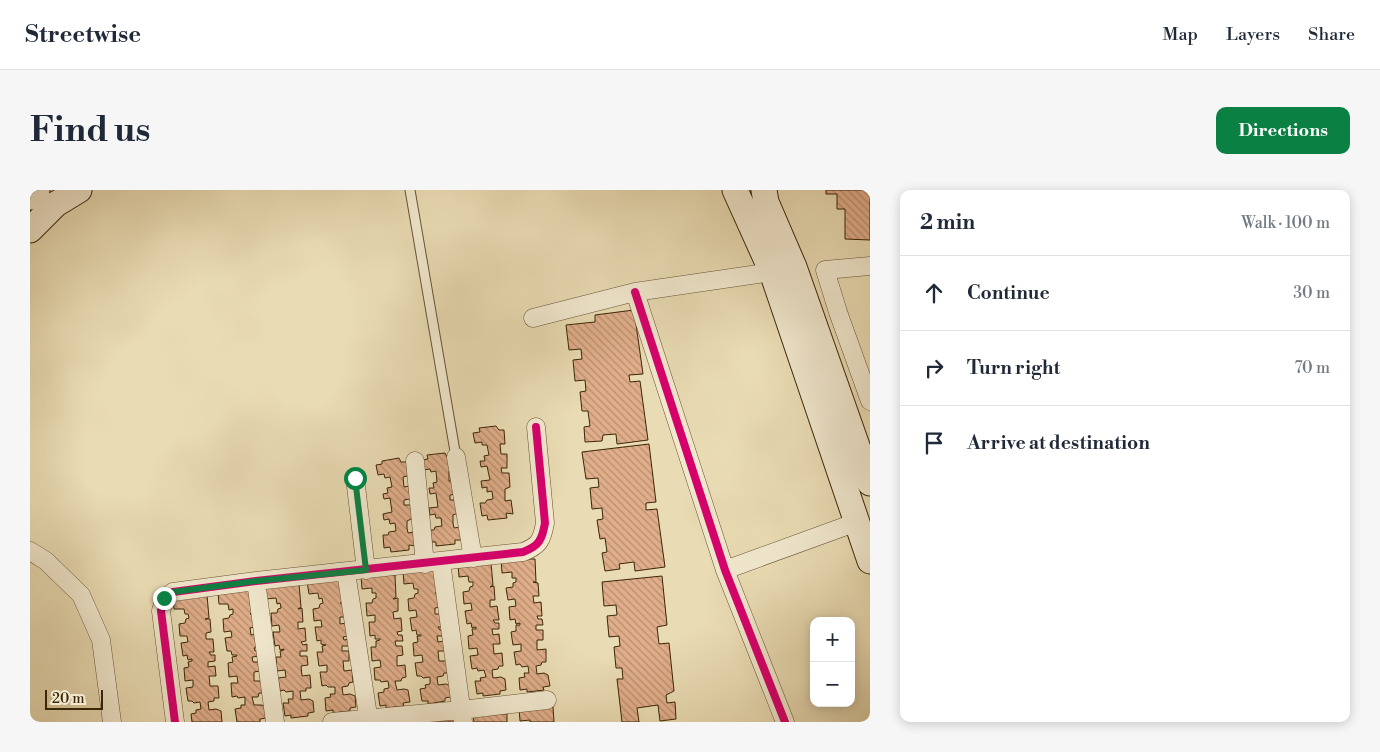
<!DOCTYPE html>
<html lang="en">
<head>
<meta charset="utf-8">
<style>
  body { margin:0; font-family:"Libre Bodoni",serif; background:#f6f6f7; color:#1f2937 }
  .controls { position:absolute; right:15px; bottom:15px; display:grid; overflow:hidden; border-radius:10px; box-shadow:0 2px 12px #0003 }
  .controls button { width:45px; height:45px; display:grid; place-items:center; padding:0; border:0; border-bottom:1px solid #e0e1e3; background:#fff; color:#1f2937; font:25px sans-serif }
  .scale { position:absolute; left:15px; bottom:12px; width:58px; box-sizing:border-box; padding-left:5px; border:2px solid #3b2608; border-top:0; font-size:14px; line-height:18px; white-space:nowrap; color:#3b2608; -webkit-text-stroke:4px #f1e8ce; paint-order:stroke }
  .stop { position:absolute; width:15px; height:15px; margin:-11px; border:4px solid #0b8043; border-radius:50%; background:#fff }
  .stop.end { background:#0b8043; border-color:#fff; box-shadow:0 1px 5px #0008 }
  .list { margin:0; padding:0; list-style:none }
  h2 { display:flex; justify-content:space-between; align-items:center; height:65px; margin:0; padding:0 20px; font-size:21px }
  h2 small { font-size:16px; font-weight:400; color:#747a83 }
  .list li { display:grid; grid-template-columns:32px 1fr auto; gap:15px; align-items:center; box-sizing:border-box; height:75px; padding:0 20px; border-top:1px solid #e0e1e3 }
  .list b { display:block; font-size:19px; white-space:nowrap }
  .list em { font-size:16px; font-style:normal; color:#747a83 }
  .icon { flex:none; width:28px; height:28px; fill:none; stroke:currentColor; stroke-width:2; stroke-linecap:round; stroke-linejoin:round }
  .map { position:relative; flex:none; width:840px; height:532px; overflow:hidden; border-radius:10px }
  header { display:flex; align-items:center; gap:30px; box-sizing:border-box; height:70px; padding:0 25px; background:#fff; border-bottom:1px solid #e0e1e3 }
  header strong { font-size:24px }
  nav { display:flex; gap:28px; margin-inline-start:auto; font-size:18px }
  .intro { display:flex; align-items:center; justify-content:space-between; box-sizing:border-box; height:120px; padding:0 30px }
  h1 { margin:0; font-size:35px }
  .button { padding:12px 22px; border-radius:10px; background:#0b8043; color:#fff; font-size:18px; font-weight:700 }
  main { display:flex; gap:30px; padding:0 30px }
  aside { flex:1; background:#fff; border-radius:10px; box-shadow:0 2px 12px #0003 }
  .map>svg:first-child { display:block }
  .building { fill:url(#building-back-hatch); stroke:#3b2608 }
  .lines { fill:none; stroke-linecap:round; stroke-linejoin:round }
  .lane-casing { stroke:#665333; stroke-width:11 }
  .street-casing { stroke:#665333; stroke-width:19 }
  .secondary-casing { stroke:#3b2608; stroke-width:27 }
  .lane { stroke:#f1e8ce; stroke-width:9 }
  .street { stroke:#f1e8ce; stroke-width:18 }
  .secondary { stroke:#f1e8ce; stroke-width:25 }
  .cycleway-casing { stroke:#f1e8ce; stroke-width:11 }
  .cycleway { stroke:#d6006c; stroke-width:8 }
  .route { stroke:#0b8043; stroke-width:6 }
</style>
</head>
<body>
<header>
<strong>Streetwise</strong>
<nav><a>Map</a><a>Layers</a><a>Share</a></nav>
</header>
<div class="intro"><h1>Find us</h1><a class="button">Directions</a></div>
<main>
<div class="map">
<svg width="840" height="532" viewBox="0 0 840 532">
  <defs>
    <pattern id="building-back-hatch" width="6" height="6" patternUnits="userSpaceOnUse" patternTransform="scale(1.25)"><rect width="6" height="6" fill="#e0ae8a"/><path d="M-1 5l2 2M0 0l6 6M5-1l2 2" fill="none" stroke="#b78d6f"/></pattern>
  </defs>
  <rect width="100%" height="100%" fill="#e9dbb3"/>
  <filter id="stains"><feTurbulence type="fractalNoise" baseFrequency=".004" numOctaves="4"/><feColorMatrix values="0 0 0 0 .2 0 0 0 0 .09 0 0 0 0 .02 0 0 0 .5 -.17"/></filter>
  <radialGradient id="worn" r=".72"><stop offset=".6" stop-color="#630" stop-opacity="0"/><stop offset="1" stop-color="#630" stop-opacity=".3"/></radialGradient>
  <!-- building -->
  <path class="building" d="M796 0H840V50L815 49V19H807V4H796Z
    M604 120 613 184 599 185 600 192 610 191 618 250 587 254 586 244 573 245 572 251 555 252 554 237 560 236 558 221H552L550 202 556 201 555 190 545 191 543 170 552 169 551 159 539 160 536 135 565 132V125Z
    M466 236 469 240H474L475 254H470L471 264H477V278H471L472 283H479L480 297 475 299V311L481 310 483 324 476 323 477 328 458 330 457 325 452 326 450 313H455L457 310 463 309 462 301 457 302V297L452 298 451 291 460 290 457 276 451 277 450 271H455L454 266 459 265 457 255H452V252L445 253 443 243 450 242 449 238Z
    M619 254 626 312 616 313V320L627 319 635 377 605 381 604 372 589 374 590 379 575 381 572 363 577 362 575 348 570 349 567 330 573 329 572 318 562 319 560 298 569 297 568 288 556 289 552 262Z
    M415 263 417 267 423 266 424 281H419V291H425L426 304 420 305V310H428V323L423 325V333L424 338 430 337 432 350H425V354L406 356V352H400L399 340H404L405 337 412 336 411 328H406L405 324 400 325 399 318 408 317 406 303 400 304 399 298H404L403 293 407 292 406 281 401 282 400 279 393 280 392 270 398 269 397 265Z
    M369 268 371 272H377L378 286 373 287 374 297 379 296 380 309 374 310V315H382L383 328 377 331V338L378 343 384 342 386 356 379 355V360L361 362 360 357 354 358 353 345H358L359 342 366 341 365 333 360 334 359 329 354 330 353 324 362 322 360 308 354 309 353 304 358 303 357 298 362 297 360 287 355 288 354 284 348 285 346 275 352 274V271Z
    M498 364 499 369H505L506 392H503L508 393 509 406H503L504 413 511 412 512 426H507L508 429H512L513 435H506V440H513V450H507V460L516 459V472H512L511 475 506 476 507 484 514 483 518 485 520 496 513 497 514 500 497 502V499L490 500 489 488 495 487 494 483H499L498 476 492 477 490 474 486 475 484 462 491 461V454L483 455 481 442 486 441V435H490V433L486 434 485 429 480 430 479 417 486 416 485 409 478 410 476 398 483 397V393L486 392V388H482V382L472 383 471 370Z
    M461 373 463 395 460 397 464 396 465 410H460V417L467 416 469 430H463L465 433H469V439H462L463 445 469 444 470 454H463L464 464 472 463 473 476H469L468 479 462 480 463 488 471 487 475 489 476 500 470 501V504L453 506V503L447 504 445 491H451L450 488 456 487 454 480 448 481 447 478 442 479 440 466 448 465 447 458 439 459 438 446 443 445 442 439H446V437L442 438 441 433 437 434 435 421 442 420 441 413 434 414 433 402 439 401 440 397 443 396V392H439L438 386 429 387 428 374Z
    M406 380 408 403H405L409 404 410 417 405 418V424H412L414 437H408L410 440H414V446H407L408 452 414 451 415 461H408L409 471H417L418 483H414L413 486 407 487 408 495 416 494 420 496 421 507 415 508V511L398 514V511H392L390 499 396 498 395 495 400 494V487L393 488 391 486H387L385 473 393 472 392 465 384 466 383 453 388 452 387 446H391V445H387L386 440 382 441 380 428 387 427 386 420 379 421 378 409 384 408 385 404 388 403V399H384L383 393 374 394 373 381Z
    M365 385 366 407 363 409 368 408V421L363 422 364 429 371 428 372 441 367 442 368 445H372L373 451H365L366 456H372L373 465 367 466V476L375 475 376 487 372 488 371 491H365L367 500 374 499 378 500 380 512 373 513 374 516 356 518V515L350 516 348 503 354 502V499L359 498 358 491 351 492 350 490H345L344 478 351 477 350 470 342 471 341 457H346V451L350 450V449H345V445L340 446 339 432H345V425L337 426 336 413H342L343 409 346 408V403H342V398L332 399 331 386Z
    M632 386 637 435 627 437 629 454 639 453 644 501 636 505 637 513 645 512 646 529 630 531 628 515 607 518 609 532H592L587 489H593L592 478H586L584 457 590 456 589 446 579 447 577 426 587 425 586 415 574 416 572 392Z
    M311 389 313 412 310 413H314L315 427H310V434L317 433 318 446 313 447 314 450 319 449V456H312V461H319V471H313L314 481 322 480 323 492 319 493 318 496 312 497 313 505 320 504 325 506 326 517 320 518V521L303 523V520L296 521 295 508 301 507 300 504H305V497H298L296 495 292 496 290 482H297V475L289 476 287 462H293L292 456 296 455 291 454V450L287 451 285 437H292L291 430 284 431 283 419 289 418 290 414 293 413 292 408 289 409 288 403 279 404 277 391Z
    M269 394 271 417 268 419 272 418 273 432H268V439L275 438 276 451 271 452 273 455 277 454V461H270V466H277L278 475 271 476 272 486 280 485 281 498H276V501H270L271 510 279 509 283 511 284 522 278 523V526L261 528V525L255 526 253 513H259L258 509H263V501L256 502 254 500 250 501 248 488 256 487 255 480 247 481 246 467H251L250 461 254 460V459L250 460 249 455 245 456 243 442H250L249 435 242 436 241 423H247L248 419 251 418 250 413 247 414 246 408 236 409 235 396Z
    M221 400 223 423 220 424H224L225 437 220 438 221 445 227 444 229 457 224 458 225 461 229 460 230 466 222 467 223 472H229L230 481 224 482V491H232L233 503H229L228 507H222L224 515H231L235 516 236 528 230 529V532H207L205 519 211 518V515H215V507L208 508 207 506 202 507 201 493H208L207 486 199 487 198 473 203 472 202 467 207 466V465H202L201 461H197L195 448 202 447 201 441 194 442 193 429 199 428 200 425 203 424V419L199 420 198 414H189L188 402Z
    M177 405 179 428 175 429H180L181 442 176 443V449H183L184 462H179L181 465H185V471L178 472V477L185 476 186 486H179L180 496H188L189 508H184V511L178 512 179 520 186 519 191 521 192 532H162L161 524 166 523V520L171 519 170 512 164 513 162 511H158L156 498 163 497V490L155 491 154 478 159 477 158 472 162 471V469L158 470 157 465 153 466 151 453 158 452 157 446H150L149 434 155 433 156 429 159 428 158 424H155L154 419H144L143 406Z
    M523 517 524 532H500V530L490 531 489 518Z
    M470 519 471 524H477V532H444L443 525Z
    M425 529V532H391Z"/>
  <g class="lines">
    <!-- lane casing -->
    <g class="lane-casing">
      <path id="lane" d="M380 0 426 267"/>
    </g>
    <!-- street casing -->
    <g class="street-casing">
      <path id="street" d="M840 76 795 80 808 122 840 211
        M605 102 695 380 755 532
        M503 128 605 102 742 82
        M426 267 443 368
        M385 271 395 374
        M325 288 336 380
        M0 361 16 371 51 405 71 450 82 532
        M411 372 433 532
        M695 380 827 332
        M316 382 339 532
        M226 391 245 532
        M145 532 131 421 135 408 143 402 226 391 493 362C509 356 512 350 515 333L506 237
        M302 532 431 520 517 510"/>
    </g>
    <!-- secondary casing -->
    <g class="secondary-casing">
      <path id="secondary" d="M705 0 742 82 840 371
        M734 0 736 12 764 77 840 293
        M0 7 7 0
        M0 40 26 14 49 0"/>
    </g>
    <!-- lane -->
    <use href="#lane" class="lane"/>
    <!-- street -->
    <use href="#street" class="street"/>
    <!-- secondary -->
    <use href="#secondary" class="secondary"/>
    <!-- cycleway casing -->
    <g class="cycleway-casing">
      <path id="cycleway" d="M605 102 695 380 755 532
        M145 532 131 421 135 408 143 402 226 391 493 362C509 356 512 350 515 333L506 237"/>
    </g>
    <!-- cycleway -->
    <use href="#cycleway" class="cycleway"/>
  </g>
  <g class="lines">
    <!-- route -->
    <path class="route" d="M134 408 143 402 226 391 336 380 325 288"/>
  </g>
  <rect width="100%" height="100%" filter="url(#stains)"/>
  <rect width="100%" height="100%" fill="url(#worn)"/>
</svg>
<div class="controls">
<button>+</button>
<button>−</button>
</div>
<div class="scale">20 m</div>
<div class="stop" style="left:325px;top:288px"></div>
<div class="stop end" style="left:134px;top:408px"></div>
</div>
<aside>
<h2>2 min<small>Walk · 100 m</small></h2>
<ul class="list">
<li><svg class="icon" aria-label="ahead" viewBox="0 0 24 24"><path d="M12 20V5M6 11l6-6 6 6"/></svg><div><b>Continue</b></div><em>30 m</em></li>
<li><svg class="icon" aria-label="right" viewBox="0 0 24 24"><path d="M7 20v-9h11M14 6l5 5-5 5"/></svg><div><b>Turn right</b></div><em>70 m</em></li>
<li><svg class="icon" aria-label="arrive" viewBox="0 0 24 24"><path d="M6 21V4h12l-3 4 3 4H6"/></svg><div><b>Arrive at destination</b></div></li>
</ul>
</aside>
</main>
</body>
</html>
